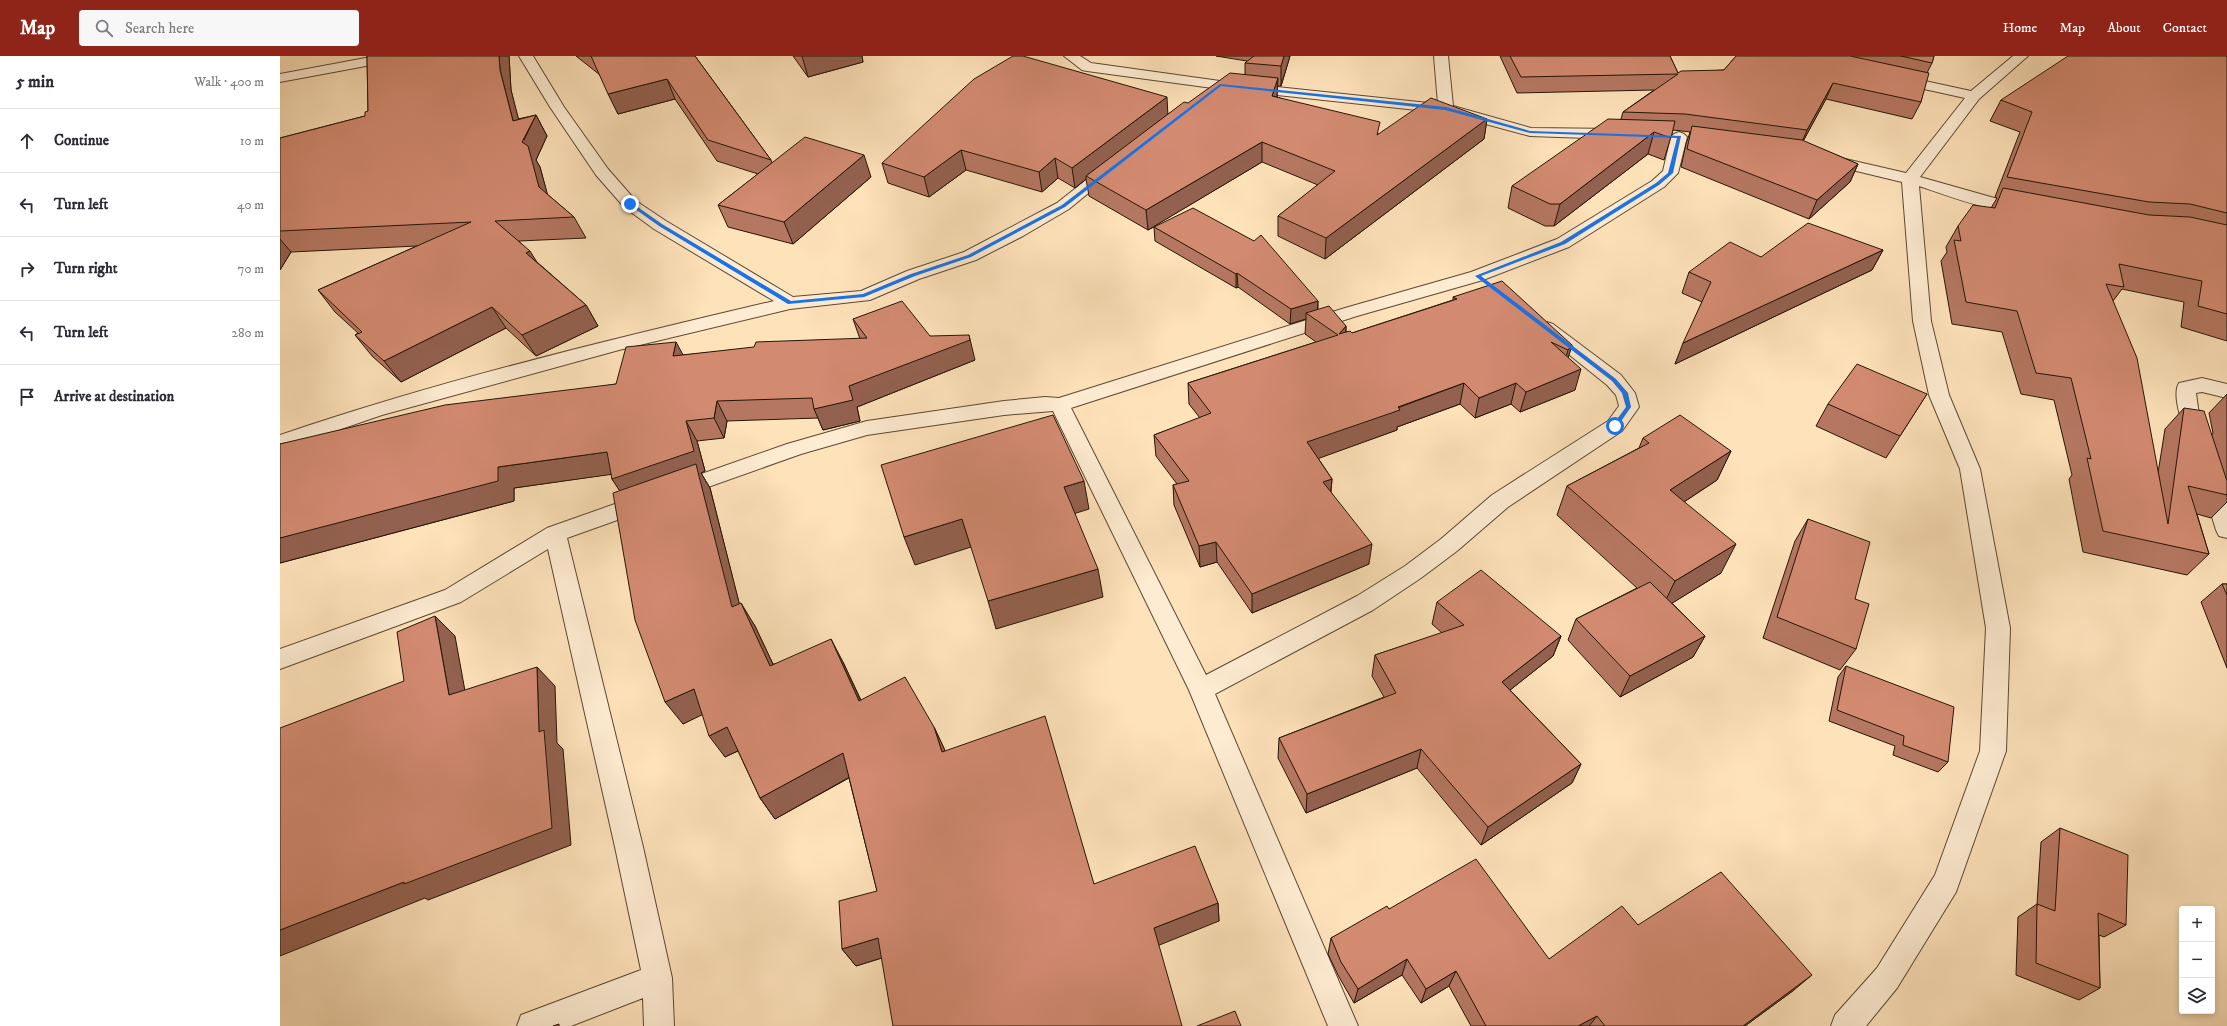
<!DOCTYPE html>
<html lang="en">
<head>
<meta charset="utf-8">
<style>
  body { margin:0; font-family:"IM FELL DW Pica",serif; background:#f7f7f7; color:#2b2b33 }
  .controls { position:absolute; right:12px; bottom:12px; display:grid; overflow:hidden; border-radius:4px; box-shadow:0 2px 6px #0003 }
  .controls button { width:36px; height:36px; display:grid; place-items:center; padding:0; border:0; border-bottom:1px solid #e1e1e2; background:#fff; color:#2b2b33; font:20px sans-serif }
  .stop { position:absolute; width:12px; height:12px; margin:-9px; border:3px solid #1a73e8; border-radius:50%; background:#fff }
  .stop.end { background:#1a73e8; border-color:#fff; box-shadow:0 1px 4px #0008 }
  .list { margin:0; padding:0; list-style:none }
  h2 { display:flex; justify-content:space-between; align-items:center; height:52px; margin:0; padding:0 16px; font-size:17px }
  h2 small { font-size:13px; font-weight:400; color:#7c7c81 }
  .list li { display:grid; grid-template-columns:26px 1fr auto; gap:12px; align-items:center; box-sizing:border-box; height:64px; padding:0 16px; border-top:1px solid #e1e1e2 }
  .list b { display:block; font-size:15px; white-space:nowrap }
  .list em { font-size:13px; font-style:normal; color:#7c7c81 }
  .icon { flex:none; width:22px; height:22px; fill:none; stroke:currentColor; stroke-width:2; stroke-linecap:round; stroke-linejoin:round }
  .map { position:relative; flex:none; width:1947px; height:970px; overflow:hidden }
  header { display:flex; align-items:center; gap:24px; box-sizing:border-box; height:56px; padding:0 20px; background:#8f2418; color:#fff }
  header strong { font-size:19px }
  nav { display:flex; gap:22px; margin-inline-start:auto; font-size:14px }
  .search { width:280px; height:36px; background:#f7f7f7; display:flex; align-items:center; gap:10px; box-sizing:border-box; padding:0 14px; border-radius:4px; color:#7c7c81; font-size:15px }
  main { display:flex }
  aside { flex:1; background:#fff }
  .map>svg:first-child { display:block }
  .lines { fill:none; stroke-linecap:round; stroke-linejoin:round }
  .minor-casing { stroke:#5c4832; stroke-width:2 }
  .minor { fill:#feecd2; fill-rule:evenodd }
  .wall { fill:#b57761; stroke:#261505 }
  .shaded-wall { fill:#93614f; stroke:#261505 }
  .building { fill:#d28a71; stroke:#261505 }
  .route { fill:#1a73e8 }
</style>
</head>
<body>
<header>
<strong>Map</strong>
<div class="search"><svg class="icon" aria-label="search" viewBox="0 0 24 24"><circle cx="10" cy="10" r="6"/><path d="M15 15l6 6"/></svg>Search here</div>
<nav><a>Home</a><a>Map</a><a>About</a><a>Contact</a></nav>
</header>
<main>
<aside>
<h2>5 min<small>Walk · 400 m</small></h2>
<ul class="list">
<li><svg class="icon" aria-label="ahead" viewBox="0 0 24 24"><path d="M12 20V5M6 11l6-6 6 6"/></svg><div><b>Continue</b></div><em>10 m</em></li>
<li><svg class="icon" aria-label="left" viewBox="0 0 24 24"><path d="M17 20v-9H6M10 6l-5 5 5 5"/></svg><div><b>Turn left</b></div><em>40 m</em></li>
<li><svg class="icon" aria-label="right" viewBox="0 0 24 24"><path d="M7 20v-9h11M14 6l5 5-5 5"/></svg><div><b>Turn right</b></div><em>70 m</em></li>
<li><svg class="icon" aria-label="left" viewBox="0 0 24 24"><path d="M17 20v-9H6M10 6l-5 5 5 5"/></svg><div><b>Turn left</b></div><em>280 m</em></li>
<li><svg class="icon" aria-label="arrive" viewBox="0 0 24 24"><path d="M6 21V4h12l-3 4 3 4H6"/></svg><div><b>Arrive at destination</b></div></li>
</ul>
</aside>
<div class="map">
<svg width="1947" height="970" viewBox="0 0 1947 970">
  <rect width="100%" height="100%" fill="#fee2ba"/>
  <filter id="stains"><feTurbulence type="fractalNoise" baseFrequency=".005" numOctaves="4"/><feColorMatrix values="0 0 0 0 .2 0 0 0 0 .09 0 0 0 0 .02 0 0 0 .5 -.17"/></filter>
  <radialGradient id="worn" r=".72"><stop offset=".6" stop-color="#630" stop-opacity="0"/><stop offset="1" stop-color="#630" stop-opacity=".3"/></radialGradient>
  <g class="lines">
    <!-- minor casing -->
    <g class="minor-casing">
      <path id="minor" d="M96 0H125L118 4 0 26V18Z
        M239 0H253L284 51 328 113 356 145 386 165 513 241 581 235 627 215 684 196 777 147 825 109H837L839 112 789 153 743 180 696 204 639 223 590 244 510 253 339 294 102 359 0 394V379C162 324 328 284 494 245L374 173 344 151 316 119 270 51Z
        M784 0H800L811 7 940 25 1158 48 1154 0H1168L1173 50 1251 72 1337 73 1342 75 1345 78 1342 81 1337 83 1250 80 1165 57 940 33 807 15 802 14Z
        M1733 0H1748L1699 43 1640 121 1725 145 1749 150 1751 153 1749 156C1726 162 1663 138 1639 130L1651 265 1669 339 1700 413 1730 572 1726 695 1676 836 1617 932 1586 970H1551L1555 959 1597 912 1655 819 1700 695 1706 572 1680 413 1649 339 1633 265 1622 126 1543 107 1540 104 1543 101 1548 99 1626 117 1685 42 1612 26 1610 23 1612 20 1617 19 1691 35Z
        M1399 76 1404 78 1407 81 1398 117 1384 131 1289 191 1203 224 1077 260 791 352 926 619 1077 540 1125 510 1161 483 1212 439 1328 365 1339 350 1336 339 1327 329 1261 276 1258 272 1261 268 1267 266 1273 268 1341 319 1355 337 1359 351 1342 375 1228 451 1177 495 1141 522 1093 554 935 638 1078 970H1048L909 634 773 355 724 359 587 379 521 398 397 442 390 439 386 434 390 429 507 388 587 365 724 345 765 341 779 342 1065 252 1191 216 1277 183 1372 125 1383 115 1391 81 1394 78Z
        M1922 322 1947 328V342L1922 336 1916 337 1918 352 1928 381 1925 386 1918 388 1911 386C1904 374 1891 340 1899 327Z
        M1931 416 1938 419 1947 441V482L1939 480 1936 474 1921 424 1924 419Z
        M363 438 371 440 374 446 371 452 287 482 363 791 392 922 394 970H364L363 942 291 970H237L241 959 361 914 335 791 268 493 181 546 0 613V593L165 534 267 472Z"/>
    </g>
    <!-- minor -->
    <use href="#minor" class="minor"/>
  </g>
  <!-- wall -->
  <path class="wall" d="M87 0H229L231 34 238 63 256 59 267 80 256 104 260 111 267 138 294 161 306 182 239 185 257 206 306 249 318 270 256 300 226 272 121 326 92 300 75 279 78 277 55 256 38 234 137 190 11 196 0 214V82L85 60 88 55Z
    M296 0H415L491 104 492 107 591 121 513 188 448 171 438 149 478 118 437 105 395 43 338 58 320 19Z
    M513 0H582L583 6 528 21Z
    M936 0H1010L1001 30H997V41L1098 78 1207 63 1204 83 1045 203 998 180V160L1038 129 982 106 874 170 1038 245V254L1066 270V276L1072 277 1173 244V241L1292 289 1288 301 1295 334 1240 356 1231 348 1195 362 1180 348 1117 371V374L1038 402 1052 423 1051 436 1089 508 972 557 937 506 920 511 894 449 893 429 897 428 876 400 874 379 920 362 909 348 908 327 1036 286 1025 278 1026 263 1010 268 958 231 956 232 875 185 874 171 868 174 809 140 806 123 795 132 778 122 762 136 686 114 649 141 608 127 602 107 888 58 965 18V7L967 5Z
    M1220 0H1390L1398 17 1444 14 1456 0H1654L1652 7 1647 17 1641 46 1632 63 1546 43 1523 85 1578 108 1570 126 1529 163 1401 111 1406 88 1410 76 1393 74 1384 104 1368 98 1274 170H1265L1228 152 1232 130 1341 63 1343 56 1374 34 1237 37Z
    M1947 0V285L1901 271 1904 246 1842 233 1833 245 1878 417 1885 373 1904 352 1932 379 1933 377 1929 357 1947 338V446L1931 462 1917 458 1929 498 1907 519 1803 496 1789 423 1792 419 1774 344 1741 338 1722 276 1672 268 1661 205 1667 196 1666 191 1678 170 1711 152 1717 142 1715 141 1740 76 1710 65 1721 44Z
    M1603 194 1592 214 1395 308 1422 246 1402 237 1409 216 1481 201Z
    M573 263 650 280 695 304 577 351 580 365 543 374 538 362 447 365 444 382 417 385 425 415 421 417 430 432 459 547 475 570 493 608 563 606 581 644 654 671 665 695 814 828 938 847 939 865 602 902 576 910 562 893 597 835 569 722 495 763 480 742 458 695 445 701 422 658 403 668 340 435 332 423 331 418 234 432V445L0 507V388L336 328 403 299 580 283Z
    M1647 338 1606 402 1536 370 1548 348Z
    M1363 382 1451 395 1437 424 1404 446 1441 517 1392 547 1425 580 1413 601 1340 641 1288 584 1296 563 1357 532 1277 459 1287 430 1359 392Z
    M1528 463 1575 543 1576 593 1560 614 1483 582 1515 485Z
    M1942 528H1947V612L1921 546Z
    M1157 546 1281 580 1273 600 1230 634 1301 708 1292 727 1201 789 1137 712 1026 757 998 702 999 682 1104 641 1092 620 1095 599 1162 577 1152 568Z
    M1566 610 1668 706 1658 716 1613 699 1615 690 1549 665 1558 621Z
    M1780 772 1846 869 1824 881 1819 879 1820 932 1799 944 1736 919 1738 861 1757 848 1761 786Z
    M1109 853 1269 903 1358 869 1514 934 1465 970H1191L1169 930 1141 947 1122 919 1074 947 1059 921 1048 898 1051 882Z"/>
  <!-- shaded-wall -->
  <path class="shaded-wall" d="M219 0H229L231 34 244 84 256 59 267 80 256 104 260 111 271 151 259 131 242 86 233 65 220 14Z
    M522 0H582L583 6 528 21Z
    M1004 0H1010L1001 30V10Z
    M998 22 997 41 992 40Z
    M387 23 395 43 338 58 328 38Z
    M1553 27 1546 43 1520 91 1527 74Z
    M887 41 888 61 806 120V123L795 132 792 112Z
    M1207 63 1204 83 1045 203 1046 182Z
    M1374 76 1368 98 1274 170 1280 148Z
    M982 86V106L868 174 866 154Z
    M681 94 686 114 649 141 644 121Z
    M584 99 591 121 513 188 504 166Z
    M775 102 778 122 762 136 759 116Z
    M1578 108 1570 126 1529 163 1537 144Z
    M0 183 11 196 0 214Z
    M1603 194 1592 214 1395 308 1403 287Z
    M250 195 263 216 246 197Z
    M957 217 958 231 956 232V218Z
    M1038 245 1037 259 1026 257V263L1010 268 1011 253Z
    M306 249 318 270 256 300 242 279Z
    M212 251 226 272 121 326 104 305Z
    M1066 270 1065 291 1059 278Z
    M689 279 695 304 577 351 580 365 543 374 534 353 569 330Z
    M396 286 407 306 393 300Z
    M1292 289 1286 309 1282 315 1288 294Z
    M1301 313 1295 334 1240 356 1246 336Z
    M1184 327 1180 348 1117 371V374L1026 407 1027 386Z
    M1236 327 1231 348 1195 362 1199 342Z
    M437 345 447 365 444 382 434 362Z
    M406 365 417 385 425 415 421 417 430 432 466 574 345 443 332 423Z
    M1451 395 1437 424 1378 463 1390 434Z
    M327 396 341 417 234 432V445L0 507V482L218 411Z
    M1052 423 1050 443 1043 426Z
    M804 425 809 453 790 459 784 431Z
    M682 463 691 491 635 509 624 481Z
    M936 486 937 506 920 511 919 490Z
    M1092 488 1089 508 972 557V538Z
    M1456 488 1441 517 1381 554 1395 525Z
    M818 513 823 541 716 573 708 545Z
    M461 547 475 570 504 632 490 610Z
    M155 560 175 580 189 657 169 639Z
    M1281 580 1273 600 1215 646 1222 626Z
    M1425 580 1413 601 1340 641 1350 620Z
    M551 583 563 606 591 667 579 645Z
    M257 611 275 630 277 687 283 693 291 789 148 844 145 842 0 900V874L124 826 259 676Z
    M414 633 430 655 403 668 385 646Z
    M447 671 462 693 445 701 429 680Z
    M654 671 664 692 672 717 662 696Z
    M1141 693 1137 712 1026 757 1027 738Z
    M563 697 575 718 495 763 480 742Z
    M1301 708 1292 727 1201 789 1208 771Z
    M938 847 939 865 877 890 874 872Z
    M598 882 611 899 576 910 562 893Z
    M1127 903 1122 919 1074 947 1078 933Z
    M1176 915 1169 930 1141 947 1146 933Z
    M1532 919 1514 934 1465 970H1463Z
    M1317 960 1309 970H1298Z"/>
  <!-- building -->
  <path class="building" d="M87 0H219L220 14 233 65 256 59 242 86 248 90 259 131 294 161 215 165 250 195 246 197 306 249 242 279 212 251 104 305 75 279 82 276 38 234 191 166 0 175V82L85 60V56L88 55Z
    M311 0H415L491 104 428 84 387 23 328 38Z
    M733 0H743L887 41 792 112 775 102 759 116 681 94 644 121 602 107 694 23Z
    M974 0H1004L1001 10 965 7Z
    M1230 0H1390L1398 17 1401 15 1444 14 1456 0H1570L1649 17 1641 46 1553 27 1527 74 1405 58 1343 56 1398 18 1241 21Z
    M1621 0H1654L1652 7Z
    M1788 0H1947V157L1910 148 1869 146 1727 121 1752 56 1721 44Z
    M950 17 998 22 992 40 1100 66 1097 79 1151 42 1207 63 1046 182 998 160 1055 115 982 86 866 154 806 120 904 46 908 47Z
    M1328 63 1395 65 1391 82 1374 76 1280 148H1270L1232 130Z
    M1412 70 1522 84 1578 108 1537 144 1407 93Z
    M525 81 584 99 504 166 438 149Z
    M1723 132 1869 159 1910 161 1947 169V258L1918 250 1922 225 1839 208 1844 231 1826 228 1857 302 1888 468 1904 352 1924 355 1947 425V439L1908 430 1929 498 1823 475 1807 402 1811 403 1791 322 1756 317 1737 255 1686 246 1674 184 1681 185 1678 170 1693 149 1715 152Z
    M913 152 974 185 981 179 1038 245 1011 253 957 217 956 218 874 171Z
    M1528 167 1603 194 1403 287 1431 226 1409 216 1450 186 1481 201Z
    M1222 225 1292 289 1288 294 1271 286 1301 313 1246 336 1236 327 1199 342 1184 327 1118 351 1120 354 1027 386 1052 423 1043 426 1092 488 972 538 936 486 919 490 893 429 909 425 874 379 931 357 908 327 1058 279 1026 257 1049 250 1066 270 1059 278 1070 275 1072 277 1177 243 1173 241Z
    M622 245 650 280 689 279 690 284 569 330 573 344 534 353 532 342 437 345 434 362 406 365 414 395 332 423 327 396 218 411V425L0 482V388L165 349 336 328 346 291 396 286 393 300 474 291 476 286 587 282 573 263Z
    M1577 308 1647 338 1620 380 1548 348Z
    M773 359 804 425 784 431 818 513 708 545 682 463 624 481 601 409Z
    M1400 359 1451 395 1390 434 1456 488 1395 525 1287 430 1369 387 1363 382Z
    M416 408 452 551 461 547 490 610 551 583 579 645 625 621 654 671 662 696 765 660 814 828 915 790 938 847 874 872 902 970H613L598 882 562 893 559 845 597 835 563 697 480 742 447 671 429 680 414 633 385 646 355 564 333 437Z
    M1528 463 1590 486 1575 543 1589 548 1576 593 1497 561Z
    M1201 514 1281 580 1222 626 1301 708 1208 771 1141 693 1027 738 999 682 1116 637 1095 599 1184 569 1157 546Z
    M1370 526 1425 580 1350 620 1296 563Z
    M1942 528H1947V539Z
    M155 560 169 639 257 611 259 676 264 674 272 772 124 828V826L0 874V672L124 625 117 576Z
    M1566 610 1674 651 1668 706 1623 689 1624 680 1557 654Z
    M1780 772 1848 799 1846 869 1818 857 1820 932 1756 907 1757 848 1775 855Z
    M1196 803 1269 903 1342 850 1358 869 1441 816 1532 919 1463 970H1325L1317 960 1298 970H1206L1176 915 1146 933 1127 903 1078 933 1061 906 1051 882 1107 850 1109 853Z
    M955 955 961 970H917Z
    M279 968V970H273Z"/>
  <!-- route -->
  <path class="route" d="M940 28 1166 51 1250 75 1401 80 1393 117 1379 129 1285 188 1201 220 1336 323 1348 337 1351 351 1337 371 1332 370 1346 351 1342 337 1332 325 1195 220 1281 186 1376 127 1388 117 1397 82 1250 77 1165 54 941 30 785 151 691 201 635 220 584 241 508 248 379 170 348 148 352 147 382 168 511 245 583 238 631 218 688 199 782 149Z"/>
  <rect width="100%" height="100%" filter="url(#stains)"/>
  <rect width="100%" height="100%" fill="url(#worn)"/>
</svg>
<div class="controls">
<button>+</button>
<button>−</button>
<button><svg class="icon" aria-label="layers" viewBox="0 0 24 24"><path d="M12 4l9 5-9 5-9-5zM3 14l9 5 9-5"/></svg></button>
</div>
<div class="stop" style="left:1335px;top:370px"></div>
<div class="stop end" style="left:350px;top:148px"></div>
</div>
</main>
</body>
</html>
